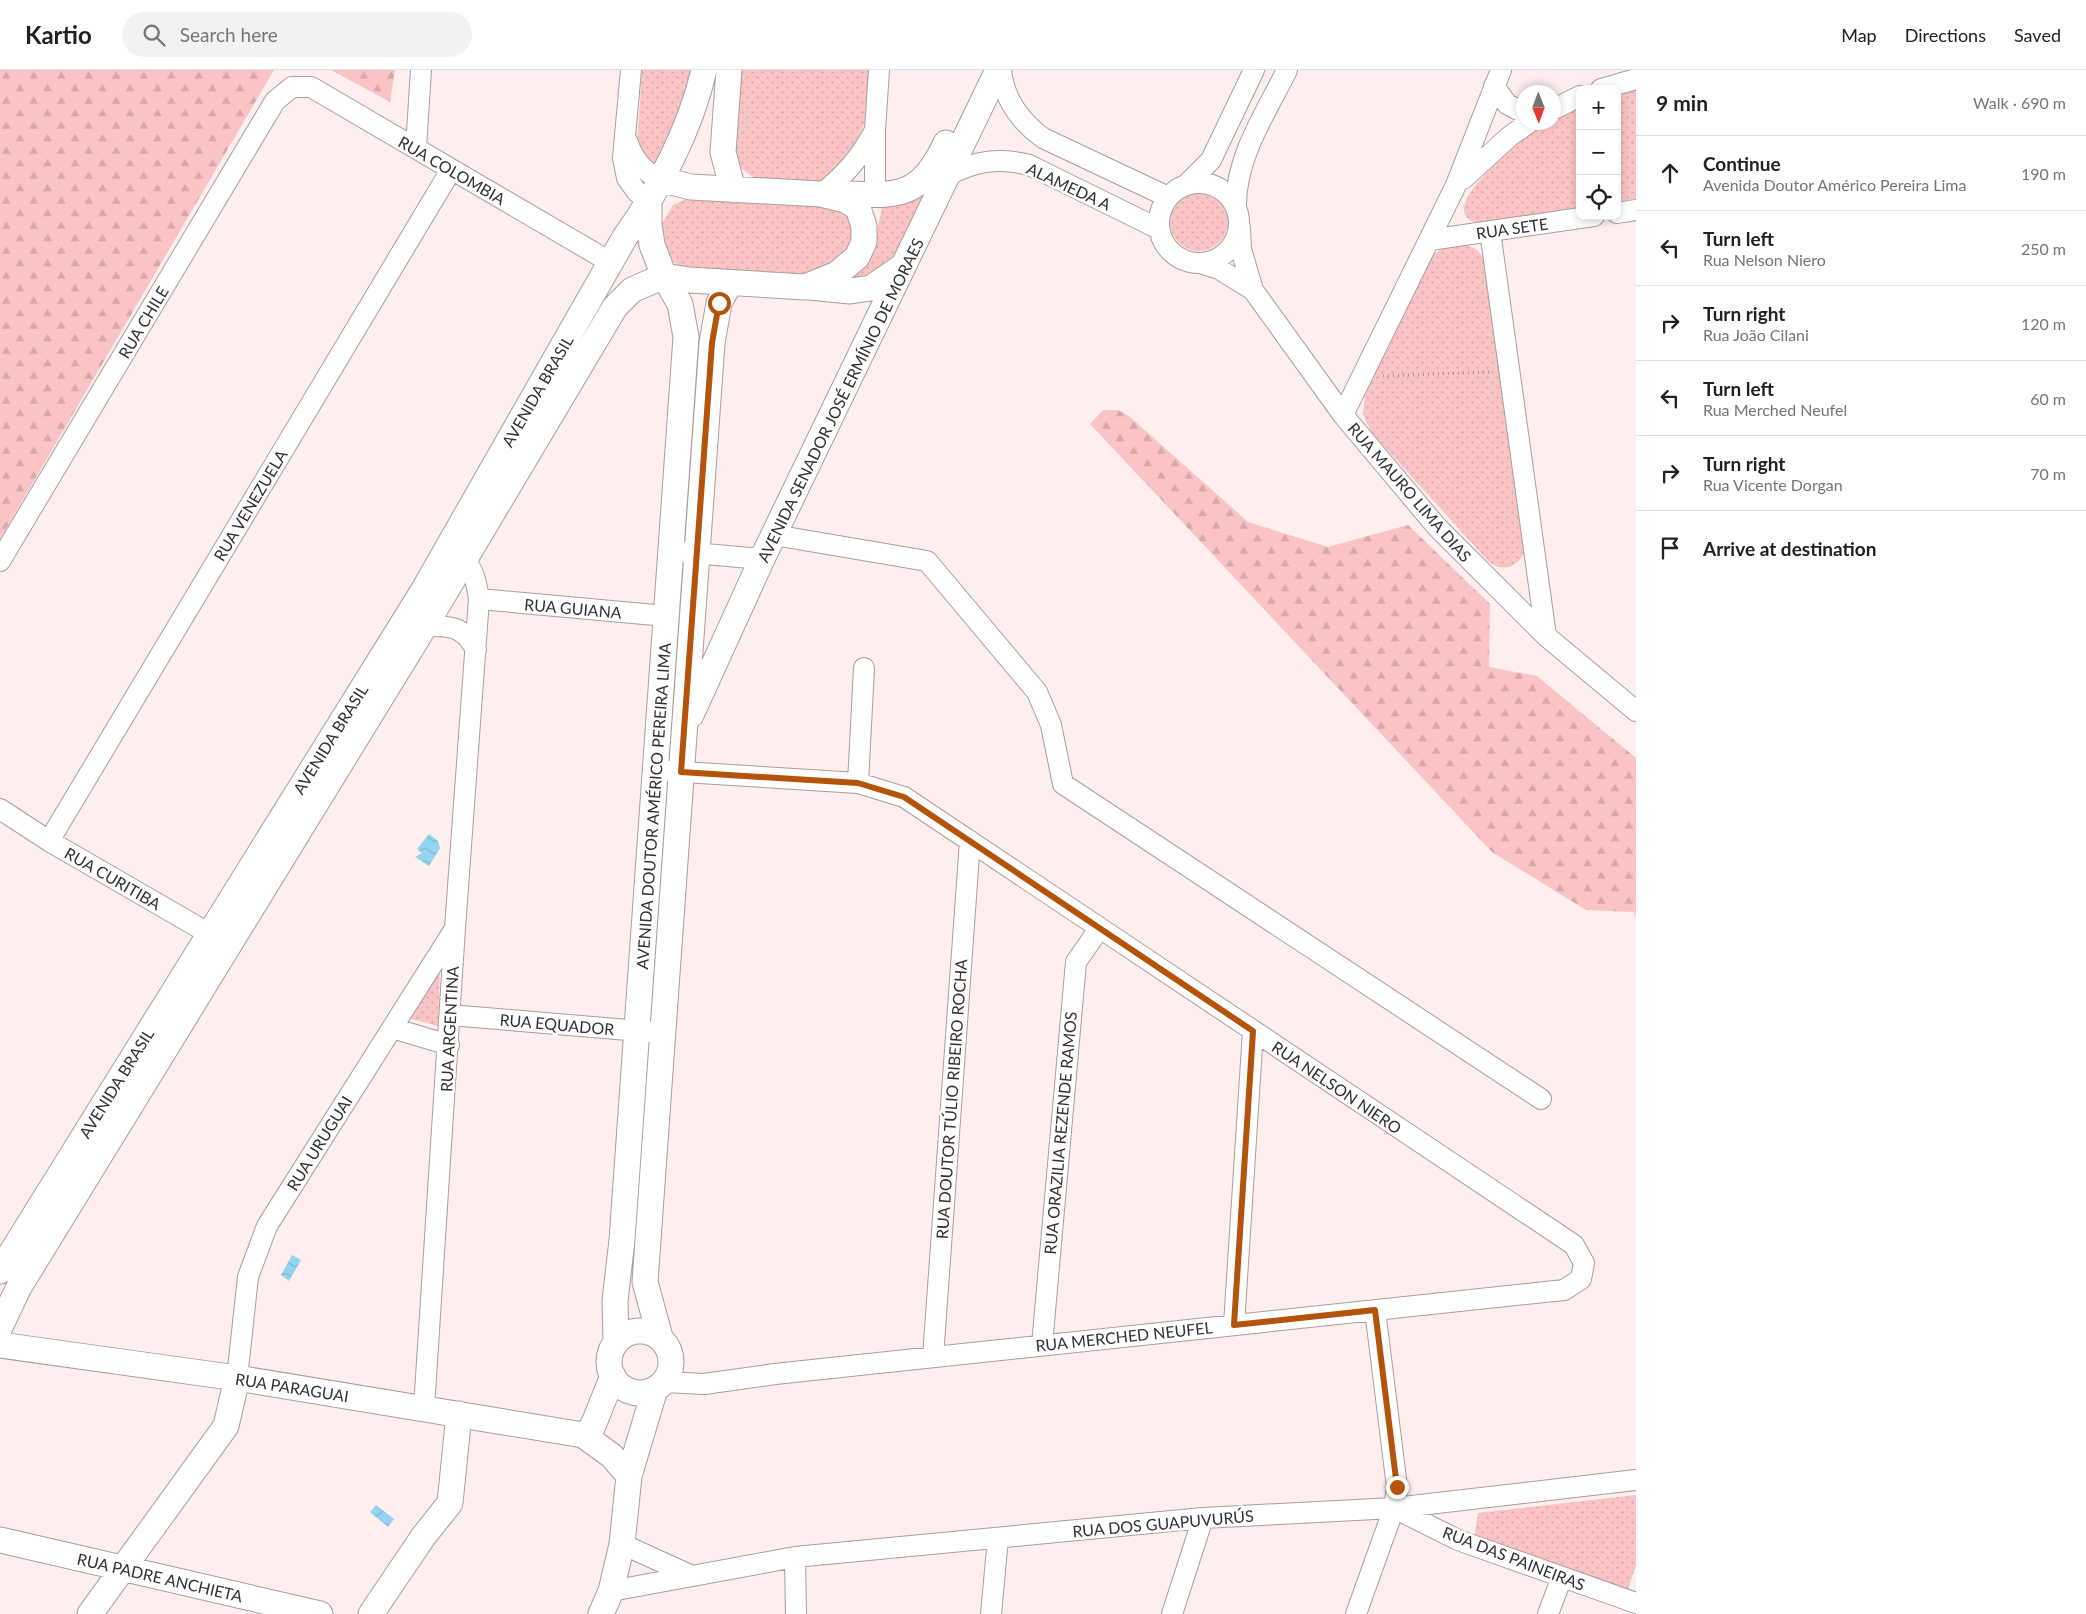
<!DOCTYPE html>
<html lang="en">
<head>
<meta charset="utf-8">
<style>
  body { margin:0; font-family:Lato,sans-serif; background:#f2f2f2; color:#202124 }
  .controls { position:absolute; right:15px; top:15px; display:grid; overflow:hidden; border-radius:10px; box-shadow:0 2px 8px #0003 }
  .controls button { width:45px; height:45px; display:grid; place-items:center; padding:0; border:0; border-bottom:1px solid #e0e0e0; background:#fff; color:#202124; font:25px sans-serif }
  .compass { position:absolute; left:1516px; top:15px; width:45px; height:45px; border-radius:50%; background:#fff; box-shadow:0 2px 8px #0003; rotate:179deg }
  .stop { position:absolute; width:15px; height:15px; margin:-11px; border:4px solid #b45309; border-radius:50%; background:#fff }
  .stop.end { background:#b45309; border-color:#fff; box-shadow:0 1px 5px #0008 }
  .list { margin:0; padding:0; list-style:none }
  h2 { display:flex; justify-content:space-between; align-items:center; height:65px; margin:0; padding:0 20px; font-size:21px }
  h2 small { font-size:16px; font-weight:400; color:#757577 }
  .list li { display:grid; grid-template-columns:32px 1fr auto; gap:15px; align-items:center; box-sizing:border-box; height:75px; padding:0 20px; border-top:1px solid #e0e0e0 }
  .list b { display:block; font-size:19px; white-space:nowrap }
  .list p { margin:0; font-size:16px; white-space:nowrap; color:#757577 }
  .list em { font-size:16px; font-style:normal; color:#757577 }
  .icon { flex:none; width:28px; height:28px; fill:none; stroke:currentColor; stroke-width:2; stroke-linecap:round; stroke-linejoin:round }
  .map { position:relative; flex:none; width:1636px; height:1544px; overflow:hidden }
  header { display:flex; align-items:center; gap:30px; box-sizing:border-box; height:70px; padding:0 25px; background:#fff; border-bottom:1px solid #e0e0e0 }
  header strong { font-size:24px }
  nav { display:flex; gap:28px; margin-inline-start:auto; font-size:18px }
  .search { width:350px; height:45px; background:#f2f2f2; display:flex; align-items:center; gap:12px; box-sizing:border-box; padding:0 18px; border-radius:28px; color:#757577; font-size:19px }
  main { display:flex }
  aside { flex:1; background:#fff }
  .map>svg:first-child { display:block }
  .forest { fill:url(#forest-firs) }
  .park { fill:url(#park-dots) }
  .water { fill:url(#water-waves) }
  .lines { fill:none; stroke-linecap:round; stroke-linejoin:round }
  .minor-casing { stroke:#ab9d9c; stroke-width:22 }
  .major-casing { stroke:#ab9d9c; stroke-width:27 }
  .path { stroke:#a29797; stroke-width:3; stroke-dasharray:1 4; stroke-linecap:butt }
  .minor { stroke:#fff; stroke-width:20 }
  .major { stroke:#fff; stroke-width:25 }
  .route { stroke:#b45309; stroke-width:6 }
  .labels { text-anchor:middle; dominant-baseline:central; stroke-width:5; stroke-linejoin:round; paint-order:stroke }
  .street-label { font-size:16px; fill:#342e2e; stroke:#fff }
</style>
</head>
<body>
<header>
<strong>Kartio</strong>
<div class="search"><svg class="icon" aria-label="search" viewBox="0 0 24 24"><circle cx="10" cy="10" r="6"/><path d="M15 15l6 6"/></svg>Search here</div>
<nav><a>Map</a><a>Directions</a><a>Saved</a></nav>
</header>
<main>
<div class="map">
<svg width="1636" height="1544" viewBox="0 0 1636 1544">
  <defs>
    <pattern id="forest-firs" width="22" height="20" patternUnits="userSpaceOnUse" patternTransform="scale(1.25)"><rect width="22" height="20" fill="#f9c4c3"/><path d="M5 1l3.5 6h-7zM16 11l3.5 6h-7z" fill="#d6a9a8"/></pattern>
    <pattern id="park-dots" width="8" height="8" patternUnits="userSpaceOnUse" patternTransform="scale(1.25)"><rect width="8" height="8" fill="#f9c4c3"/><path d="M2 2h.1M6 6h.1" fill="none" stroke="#d6a9a8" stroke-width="1.8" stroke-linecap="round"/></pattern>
    <pattern id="water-waves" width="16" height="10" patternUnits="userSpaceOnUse" patternTransform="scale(1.25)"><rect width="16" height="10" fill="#93d4f1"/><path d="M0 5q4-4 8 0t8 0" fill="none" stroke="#7fb6cf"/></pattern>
  </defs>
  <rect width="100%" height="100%" fill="#feeeee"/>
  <!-- forest -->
  <path class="forest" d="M0 0H274L0 469Z
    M331 0H395L390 32Z
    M1103 340H1118L1129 346 1248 452 1328 477 1408 455 1490 534 1489 597 1537 606 1636 688V847L1634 842 1586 840 1492 782 1090 354Z"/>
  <!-- park -->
  <path class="park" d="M642 0H697L689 28 654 97 637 76Z
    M735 0H870L867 46 854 80 839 99 817 113H761L741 98 730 76Z
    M1636 19V129L1617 132V24Z
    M1580 37V138L1478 153C1432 143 1513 77 1527 67 1545 55 1560 45 1580 37Z
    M935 110 907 174 879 205 843 214 875 172 882 137C908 134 917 130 935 110Z
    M1170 152a29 29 0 1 1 58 0a29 29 0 1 1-58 0Z
    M692 126 832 133 857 151 852 183 808 204 680 197 666 186 661 155 673 135Z
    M1464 174 1476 179 1484 188 1525 481C1518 497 1504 503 1489 492L1371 362 1363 344 1365 325 1426 194C1436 178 1447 176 1464 174Z
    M440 897 438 956 405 947Z
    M1636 1425V1495L1628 1519 1474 1469 1478 1443Z"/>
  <!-- water -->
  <path class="water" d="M429 764 438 771 440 778 429 796 415 787 422 783 417 779Z
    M292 1185 301 1190 289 1211 281 1205Z
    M376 1435 394 1449 388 1457 370 1442Z"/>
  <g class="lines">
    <!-- minor casing -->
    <g class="minor-casing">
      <path id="minor" d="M631 0 623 88 627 108 637 122 650 132
        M1001 0C1004 30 1020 51 1043 68L1168 127
        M1494 16 1507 34 1524 43
        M1601 19 1636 9
        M1554 39 1580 26
        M627 71C634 90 642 100 659 109
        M416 78 421 0
        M947 106C974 91 999 87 1029 95L1159 159
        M1463 109 1510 66 1530 52
        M1159 153a40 40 0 1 1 80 0a40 40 0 1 1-80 0Z
        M1187 114 1211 90 1254 0
        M821 124C844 106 860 88 874 62
        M875 124V60L879 0
        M1236 135C1236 86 1266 43 1287 0
        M1617 143 1636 140
        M1240 158 1241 179 1253 220 1343 345 1437 457 1546 566 1636 641
        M1490 161 1546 566
        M1430 170 1594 146
        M1200 193 1219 199 1253 220
        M1343 345 1456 115 1501 0
        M774 465 927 491 1037 622 1051 655 1063 714 1541 1029
        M682 482 762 489
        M0 491 275 31 292 17H311L610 192
        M479 529 666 546
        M424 556C450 556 463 555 476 580
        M858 713 864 598
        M0 739 49 771 222 871
        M49 771 451 100
        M450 945 652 962
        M392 958 449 975
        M1234 1255 1253 961
        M1042 1275 1076 892 1099 859
        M933 1287 970 771
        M237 1308 248 1207 267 1156 454 860
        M665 1312 704 1314 775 1304 1564 1220 1581 1209 1584 1193 1574 1175 904 727 858 713 667 701
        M424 1338 455 858 479 529C476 509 473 493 454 482
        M1394 1438 1458 1470 1636 1533
        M622 1474 690 1505
        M795 1487 796 1544
        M611 1521 795 1487 1203 1448 1394 1438 1636 1410
        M991 1544 998 1468
        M1172 1544 1203 1448
        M1356 1544 1394 1438 1397 1417 1375 1240
        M1548 1544 1562 1507"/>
    </g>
    <!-- major casing -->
    <g class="major-casing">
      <path id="major" d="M729 0 723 82 733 120
        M659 109 691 117 821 124 846 130 858 138 864 156V172L857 187 837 204 805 217 689 210 664 206
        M834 124C893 124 918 134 946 73
        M810 217 850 221 871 218 903 196
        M691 645 762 489 998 0
        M0 1201 423 521 625 167C659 120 691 57 704 0
        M0 1257 19 1217 434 541 615 237 632 220 664 206
        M609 1292a31 31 0 1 1 62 0a31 31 0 1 1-62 0Z
        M660 1267 645 1212 712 273 719 233 730 213
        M616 1272 615 1231 622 1170 686 267 680 234 664 206 652 175 649 154V134
        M0 1275 237 1308 583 1365 612 1386 629 1406
        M583 1365 592 1358 613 1306
        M0 1470 320 1544
        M90 1544 226 1356 237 1308
        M371 1544 423 1467 450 1433 459 1344
        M601 1544 611 1521 622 1474 629 1406 655 1319"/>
    </g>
    <!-- path -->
    <path class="path" d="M1383 306 1492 302"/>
    <!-- minor -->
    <use href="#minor" class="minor"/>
    <!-- major -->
    <use href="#major" class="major"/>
  </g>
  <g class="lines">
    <!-- route -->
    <path class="route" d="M719 233 712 273 681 702 858 713 904 727 1253 961 1234 1255 1375 1240 1397 1417"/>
  </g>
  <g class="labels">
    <!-- street labels -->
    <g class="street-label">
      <text transform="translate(452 100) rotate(30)">RUA COLOMBIA</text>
      <text transform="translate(1069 116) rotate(25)">ALAMEDA A</text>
      <text transform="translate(1512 158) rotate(-8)">RUA SETE</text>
      <text transform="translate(143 252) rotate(-59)">RUA CHILE</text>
      <text transform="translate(537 321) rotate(-60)">AVENIDA BRASIL</text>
      <text transform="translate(840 330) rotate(-64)">AVENIDA SENADOR JOSÉ ERMÍNIO DE MORAES</text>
      <text transform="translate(1410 422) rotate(49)">RUA MAURO LIMA DIAS</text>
      <text transform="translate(250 435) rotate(-59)">RUA VENEZUELA</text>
      <text transform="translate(573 538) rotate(5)">RUA GUIANA</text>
      <text transform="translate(330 669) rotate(-58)">AVENIDA BRASIL</text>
      <text transform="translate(653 736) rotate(-86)">AVENIDA DOUTOR AMÉRICO PEREIRA LIMA</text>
      <text transform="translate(113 808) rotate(30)">RUA CURITIBA</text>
      <text transform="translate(557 954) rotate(5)">RUA EQUADOR</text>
      <text transform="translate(449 959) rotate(-87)">RUA ARGENTINA</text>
      <text transform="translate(116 1013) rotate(-58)">AVENIDA BRASIL</text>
      <text transform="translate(1337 1017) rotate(34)">RUA NELSON NIERO</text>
      <text transform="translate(951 1029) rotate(-86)">RUA DOUTOR TÚLIO RIBEIRO ROCHA</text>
      <text transform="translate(1060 1063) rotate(-85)">RUA ORAZILIA REZENDE RAMOS</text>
      <text transform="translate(319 1073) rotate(-58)">RUA URUGUAI</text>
      <text transform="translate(1124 1266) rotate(-6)">RUA MERCHED NEUFEL</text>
      <text transform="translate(292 1317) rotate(9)">RUA PARAGUAI</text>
      <text transform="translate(1163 1453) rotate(-5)">RUA DOS GUAPUVURÚS</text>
      <text transform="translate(1514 1488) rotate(21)">RUA DAS PAINEIRAS</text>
      <text transform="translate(160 1507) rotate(13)">RUA PADRE ANCHIETA</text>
    </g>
  </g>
</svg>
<div class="controls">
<button>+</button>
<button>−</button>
<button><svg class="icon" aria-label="locate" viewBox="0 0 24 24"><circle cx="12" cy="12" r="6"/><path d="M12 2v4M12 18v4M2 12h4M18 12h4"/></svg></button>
</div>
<svg class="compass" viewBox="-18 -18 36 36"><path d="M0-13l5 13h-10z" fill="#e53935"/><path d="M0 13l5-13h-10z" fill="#757577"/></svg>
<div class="stop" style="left:719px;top:233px"></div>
<div class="stop end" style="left:1397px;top:1417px"></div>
</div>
<aside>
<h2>9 min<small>Walk · 690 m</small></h2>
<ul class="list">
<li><svg class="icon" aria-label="ahead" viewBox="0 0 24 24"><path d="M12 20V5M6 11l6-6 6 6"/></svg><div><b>Continue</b><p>Avenida Doutor Américo Pereira Lima</p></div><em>190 m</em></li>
<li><svg class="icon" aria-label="left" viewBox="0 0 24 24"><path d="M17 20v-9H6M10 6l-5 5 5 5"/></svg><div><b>Turn left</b><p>Rua Nelson Niero</p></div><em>250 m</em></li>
<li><svg class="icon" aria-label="right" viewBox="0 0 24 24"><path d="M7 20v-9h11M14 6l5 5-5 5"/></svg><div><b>Turn right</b><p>Rua João Cilani</p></div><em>120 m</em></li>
<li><svg class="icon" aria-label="left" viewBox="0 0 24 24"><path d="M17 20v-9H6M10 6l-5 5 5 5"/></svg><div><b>Turn left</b><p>Rua Merched Neufel</p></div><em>60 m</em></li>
<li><svg class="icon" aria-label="right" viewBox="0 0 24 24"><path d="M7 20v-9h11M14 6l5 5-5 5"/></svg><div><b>Turn right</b><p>Rua Vicente Dorgan</p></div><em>70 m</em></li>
<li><svg class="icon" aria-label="arrive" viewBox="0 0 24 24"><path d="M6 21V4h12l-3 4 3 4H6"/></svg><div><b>Arrive at destination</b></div></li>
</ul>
</aside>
</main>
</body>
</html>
